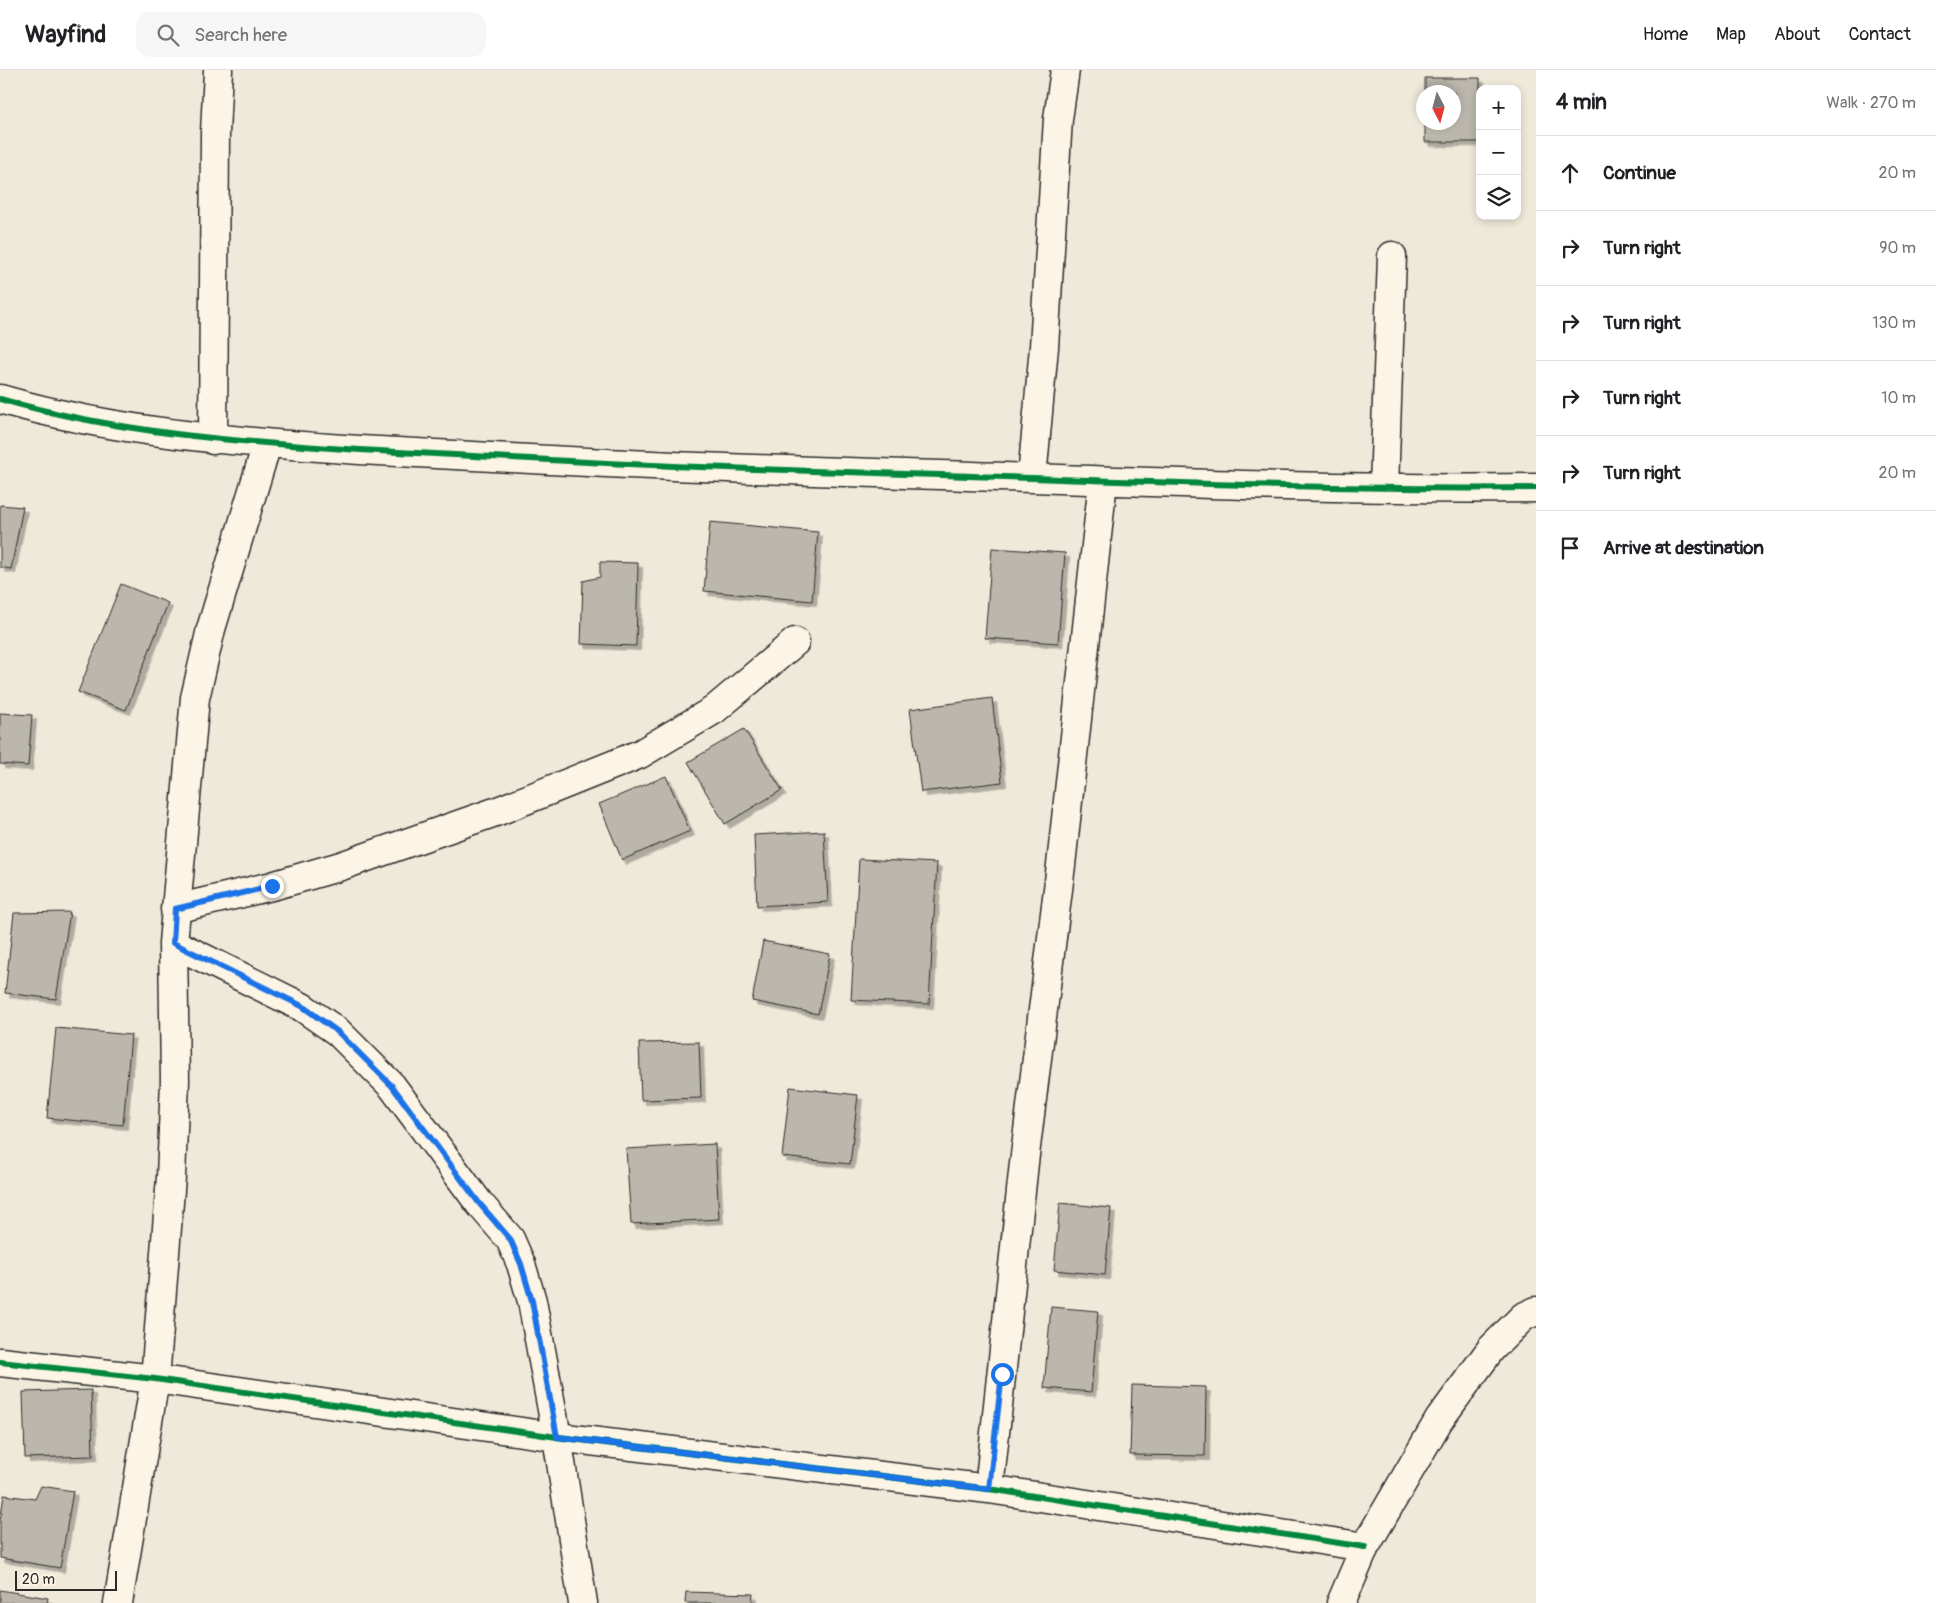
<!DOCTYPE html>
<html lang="en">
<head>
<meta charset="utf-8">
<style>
  body { margin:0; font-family:Pangolin,sans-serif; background:#f6f6f6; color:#202124 }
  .controls { position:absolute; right:15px; top:15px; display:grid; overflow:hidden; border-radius:10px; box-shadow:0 2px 8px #0003 }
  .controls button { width:45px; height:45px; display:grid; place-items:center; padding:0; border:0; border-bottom:1px solid #e0e0e0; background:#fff; color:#202124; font:25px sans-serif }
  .compass { position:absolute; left:1416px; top:15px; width:45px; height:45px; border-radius:50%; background:#fff; box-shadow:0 2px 8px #0003; rotate:174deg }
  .scale { position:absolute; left:15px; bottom:12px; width:102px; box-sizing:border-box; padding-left:5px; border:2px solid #2b2b2b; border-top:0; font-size:14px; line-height:18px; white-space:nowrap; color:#2b2b2b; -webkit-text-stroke:4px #fcf5e5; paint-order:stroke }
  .stop { position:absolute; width:15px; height:15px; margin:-11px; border:4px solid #1a73e8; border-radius:50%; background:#fff }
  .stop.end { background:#1a73e8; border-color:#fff; box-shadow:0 1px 5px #0008 }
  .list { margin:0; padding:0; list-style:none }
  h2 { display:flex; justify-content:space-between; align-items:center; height:65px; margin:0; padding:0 20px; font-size:21px }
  h2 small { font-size:16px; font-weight:400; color:#757577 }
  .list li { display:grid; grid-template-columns:32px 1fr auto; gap:15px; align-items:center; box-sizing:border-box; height:75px; padding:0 20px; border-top:1px solid #e0e0e0 }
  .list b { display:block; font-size:19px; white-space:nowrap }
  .list em { font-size:16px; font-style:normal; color:#757577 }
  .icon { flex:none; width:28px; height:28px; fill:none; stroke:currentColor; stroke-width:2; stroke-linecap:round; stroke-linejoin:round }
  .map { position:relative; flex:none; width:1536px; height:1533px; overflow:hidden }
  header { display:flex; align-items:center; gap:30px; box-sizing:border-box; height:70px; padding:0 25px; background:#fff; border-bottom:1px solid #e0e0e0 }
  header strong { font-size:24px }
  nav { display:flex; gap:28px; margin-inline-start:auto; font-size:18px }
  .search { width:350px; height:45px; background:#f6f6f6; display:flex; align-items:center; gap:12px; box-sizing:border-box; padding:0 18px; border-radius:15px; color:#757577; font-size:19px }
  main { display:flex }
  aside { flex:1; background:#fff }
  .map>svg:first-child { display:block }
  .building { fill:#bcb7ac; stroke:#2b2b2b; filter:url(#shadow) }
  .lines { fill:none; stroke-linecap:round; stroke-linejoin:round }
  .minor-casing { stroke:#2b2b2b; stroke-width:31 }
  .minor { stroke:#fcf5e5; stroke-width:28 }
  .cycleway-casing { stroke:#fcf5e5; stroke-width:9 }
  .cycleway { stroke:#00873e; stroke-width:6 }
  .route { stroke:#1a73e8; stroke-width:6 }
</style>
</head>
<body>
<header>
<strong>Wayfind</strong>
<div class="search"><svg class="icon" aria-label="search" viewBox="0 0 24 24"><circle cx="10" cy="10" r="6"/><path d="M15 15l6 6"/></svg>Search here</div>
<nav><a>Home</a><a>Map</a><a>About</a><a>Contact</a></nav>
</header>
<main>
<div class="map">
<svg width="1536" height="1533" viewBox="0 0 1536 1533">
  <defs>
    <filter id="shadow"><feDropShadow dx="4.5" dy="4.5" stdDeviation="0" flood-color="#0004"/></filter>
  </defs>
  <rect width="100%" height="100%" fill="#efe9da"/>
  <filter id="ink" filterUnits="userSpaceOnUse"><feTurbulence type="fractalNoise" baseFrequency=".02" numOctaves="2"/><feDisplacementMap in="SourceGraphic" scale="10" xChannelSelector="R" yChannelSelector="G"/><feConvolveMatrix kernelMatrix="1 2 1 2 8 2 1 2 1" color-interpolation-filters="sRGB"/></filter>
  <g filter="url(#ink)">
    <!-- building -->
    <path class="building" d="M1425 8H1480V72H1425V52H1454V22H1425Z
      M0 435 23 437 11 499 0 497Z
      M710 452 818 462 812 531 704 521Z
      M992 478 1065 483 1058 573 985 568Z
      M600 492 638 493 636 576 581 574 583 511 600 507Z
      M121 514 168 533 126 640 78 622Z
      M992 628 1002 712 921 722 910 639Z
      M0 643 32 645 28 696 0 694Z
      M744 659 782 720 725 754 688 692Z
      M666 706 690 761 622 790 599 734Z
      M824 761 828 832 757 836 754 765Z
      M859 789 937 793 929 934 851 930Z
      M70 842 56 929 5 923 14 843Z
      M763 871 830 884 818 944 752 931Z
      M56 958 131 965 123 1055 47 1048Z
      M699 972 701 1028 641 1030 639 973Z
      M790 1017 858 1025 850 1094 782 1087Z
      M715 1074 719 1149 631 1154 626 1079Z
      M1060 1133 1111 1138 1105 1205 1054 1200Z
      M1051 1237 1098 1241 1091 1322 1044 1318Z
      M1132 1315 1206 1317 1205 1386 1130 1385Z
      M91 1320 93 1386 25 1388 23 1322Z
      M41 1416 73 1421 60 1498 0 1488V1451L4 1425 35 1429Z
      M0 1520 48 1528 47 1533H0Z
      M686 1522 753 1524 752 1533H685Z"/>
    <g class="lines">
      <!-- minor casing -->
      <g class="minor-casing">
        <path id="minor" d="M0 329C117 363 238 372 360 380 442 384 524 389 607 393 749 400 891 403 1033 408 1200 414 1368 420 1536 418
          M213 370 215 63 218 0
          M1032 408 1044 277 1058 49 1065 0
          M1384 418 1392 186
          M175 839 272 816 341 796 498 741 640 684 714 640 795 572
          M173 873 302 937 338 962 392 1016 479 1133 510 1169 521 1194 532 1231 557 1367 583 1533
          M0 1292 155 1309 557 1367 989 1419 1365 1477
          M989 1419 1024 1093 1061 795 1103 411
          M118 1533 155 1309 171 1107 175 1011 173 873 195 628 211 559 267 374
          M1341 1533 1365 1477 1439 1350 1491 1279 1523 1247 1536 1241"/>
      </g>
      <!-- minor -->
      <use href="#minor" class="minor"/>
      <!-- cycleway casing -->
      <g class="cycleway-casing">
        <path id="cycleway" d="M0 329C117 363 238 372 360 380 442 384 524 389 607 393 749 400 891 403 1033 408 1200 414 1368 420 1536 418
          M0 1292 155 1309 557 1367 989 1419 1365 1477"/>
      </g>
      <!-- cycleway -->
      <use href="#cycleway" class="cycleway"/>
    </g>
  </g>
  <g class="lines" filter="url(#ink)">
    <!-- route -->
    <path class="route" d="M272 816 175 839 173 873 302 936 338 962 392 1016 479 1133 510 1169 521 1194 532 1231 557 1367 989 1419 1002 1304"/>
  </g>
</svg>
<div class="controls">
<button>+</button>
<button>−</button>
<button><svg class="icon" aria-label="layers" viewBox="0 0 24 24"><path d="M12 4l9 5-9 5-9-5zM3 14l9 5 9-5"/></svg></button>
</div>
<svg class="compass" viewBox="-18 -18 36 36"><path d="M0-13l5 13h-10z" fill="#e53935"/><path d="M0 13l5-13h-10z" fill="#757577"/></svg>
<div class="scale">20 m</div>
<div class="stop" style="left:1002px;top:1304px"></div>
<div class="stop end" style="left:272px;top:816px"></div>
</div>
<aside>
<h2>4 min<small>Walk · 270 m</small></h2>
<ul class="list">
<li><svg class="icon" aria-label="ahead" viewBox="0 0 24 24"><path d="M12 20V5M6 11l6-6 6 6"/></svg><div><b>Continue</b></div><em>20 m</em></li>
<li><svg class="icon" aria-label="right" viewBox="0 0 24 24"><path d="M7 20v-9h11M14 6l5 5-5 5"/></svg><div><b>Turn right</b></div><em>90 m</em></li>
<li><svg class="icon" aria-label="right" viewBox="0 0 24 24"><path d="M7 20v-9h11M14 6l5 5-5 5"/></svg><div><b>Turn right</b></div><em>130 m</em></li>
<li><svg class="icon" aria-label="right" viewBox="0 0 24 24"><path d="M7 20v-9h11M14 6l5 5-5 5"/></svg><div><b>Turn right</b></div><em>10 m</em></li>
<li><svg class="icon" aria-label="right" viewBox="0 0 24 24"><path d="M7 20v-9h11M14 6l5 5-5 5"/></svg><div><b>Turn right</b></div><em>20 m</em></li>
<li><svg class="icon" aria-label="arrive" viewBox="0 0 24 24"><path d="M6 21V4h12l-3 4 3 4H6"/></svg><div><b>Arrive at destination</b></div></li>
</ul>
</aside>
</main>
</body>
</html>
